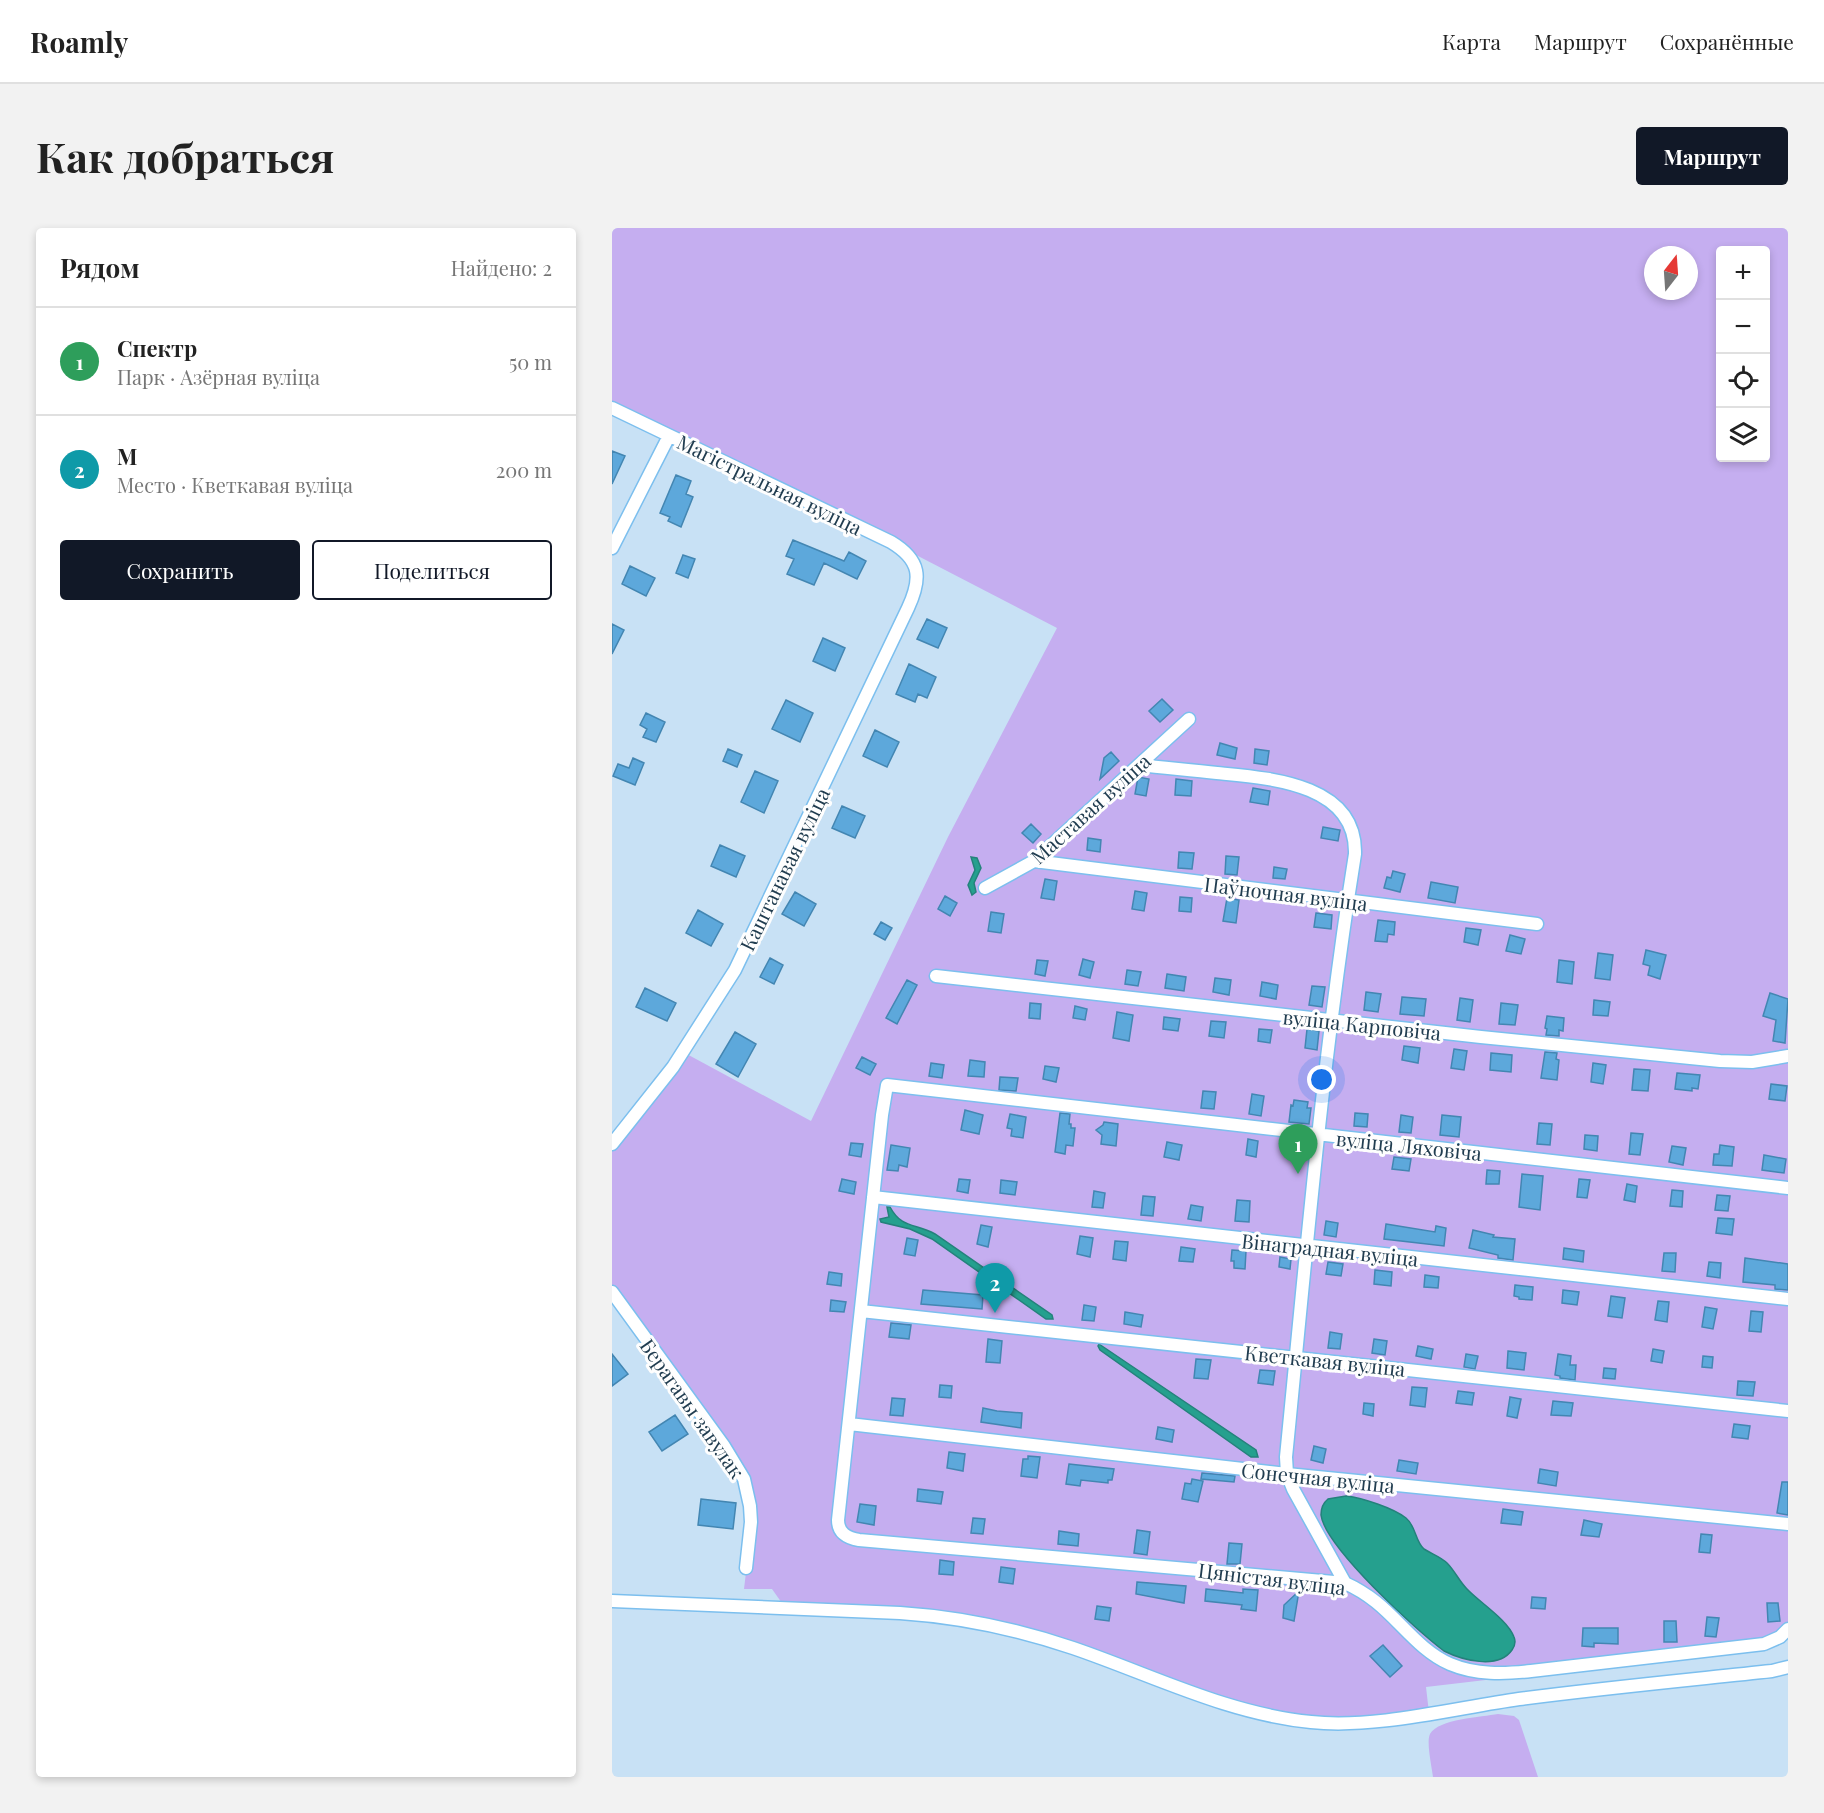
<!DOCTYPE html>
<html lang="ru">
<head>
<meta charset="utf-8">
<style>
  body { margin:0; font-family:"Playfair Display",serif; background:#f2f2f2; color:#222 }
  .controls { position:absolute; right:18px; top:18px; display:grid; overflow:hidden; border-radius:6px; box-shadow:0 3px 9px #0003 }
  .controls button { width:54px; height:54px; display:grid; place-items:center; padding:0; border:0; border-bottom:2px solid #e0e0e0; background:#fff; color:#222; font:30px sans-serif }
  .compass { position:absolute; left:1032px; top:18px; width:54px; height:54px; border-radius:50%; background:#fff; box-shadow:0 3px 9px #0003; rotate:17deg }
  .you { position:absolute; left:710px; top:852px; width:21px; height:21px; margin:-15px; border:4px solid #fff; border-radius:50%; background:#1a73e8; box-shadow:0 0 0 9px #1a73e833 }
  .badge { display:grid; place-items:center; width:39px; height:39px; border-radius:50%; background:#111827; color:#fff; font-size:20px; font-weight:700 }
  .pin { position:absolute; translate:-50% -50px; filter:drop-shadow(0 2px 3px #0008) }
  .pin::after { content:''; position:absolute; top:32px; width:21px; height:18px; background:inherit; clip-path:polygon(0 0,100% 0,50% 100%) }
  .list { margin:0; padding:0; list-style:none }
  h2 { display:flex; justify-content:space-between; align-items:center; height:78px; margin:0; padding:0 24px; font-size:26px }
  h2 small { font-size:20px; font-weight:400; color:#767676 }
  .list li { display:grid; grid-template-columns:39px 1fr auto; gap:18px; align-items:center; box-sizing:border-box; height:108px; padding:0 24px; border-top:2px solid #e0e0e0 }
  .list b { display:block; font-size:22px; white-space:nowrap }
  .list p { margin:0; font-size:20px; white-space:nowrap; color:#767676 }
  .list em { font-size:20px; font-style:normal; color:#767676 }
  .actions { display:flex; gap:12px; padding:18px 24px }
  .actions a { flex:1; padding:14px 0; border:2px solid #111827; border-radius:6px; text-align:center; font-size:21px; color:#111827 }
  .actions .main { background:#111827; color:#fff }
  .icon { flex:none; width:33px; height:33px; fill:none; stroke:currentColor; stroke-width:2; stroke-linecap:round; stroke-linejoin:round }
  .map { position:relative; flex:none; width:1176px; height:1549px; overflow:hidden; border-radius:6px }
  header { display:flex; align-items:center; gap:36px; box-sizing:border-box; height:84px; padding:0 30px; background:#fff; border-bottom:2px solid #e0e0e0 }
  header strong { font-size:28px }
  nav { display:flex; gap:33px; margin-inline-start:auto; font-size:21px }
  .intro { display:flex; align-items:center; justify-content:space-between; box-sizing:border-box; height:144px; padding:0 36px }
  h1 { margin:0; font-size:42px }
  .button { padding:15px 27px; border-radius:6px; background:#111827; color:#fff; font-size:21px; font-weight:700 }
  main { display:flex; gap:36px; padding:0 36px }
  aside { flex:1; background:#fff; border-radius:6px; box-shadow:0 3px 9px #0003 }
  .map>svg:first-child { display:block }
  .green { fill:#c5aef0; fill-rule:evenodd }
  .water { fill:#25a08e; stroke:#24827b; stroke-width:1.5 }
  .building { fill:#5da8db; stroke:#4386b2; stroke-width:1.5 }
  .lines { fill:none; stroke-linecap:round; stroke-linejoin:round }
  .street-casing { stroke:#7cbfee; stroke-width:15 }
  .street { stroke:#fff; stroke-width:12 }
  .labels { text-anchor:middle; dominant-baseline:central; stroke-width:6; stroke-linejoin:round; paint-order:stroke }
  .street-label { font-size:20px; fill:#213d50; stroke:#fefefe }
</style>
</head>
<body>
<header>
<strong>Roamly</strong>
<nav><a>Карта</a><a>Маршрут</a><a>Сохранённые</a></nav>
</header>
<div class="intro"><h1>Как добраться</h1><a class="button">Маршрут</a></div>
<main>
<aside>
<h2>Рядом<small>Найдено: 2</small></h2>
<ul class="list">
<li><span class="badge" style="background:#2e9e5b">1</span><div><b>Спектр</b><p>Парк · Азёрная вуліца</p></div><em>50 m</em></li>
<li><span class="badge" style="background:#0f9aa8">2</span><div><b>М</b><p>Место · Кветкавая вуліца</p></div><em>200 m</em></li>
</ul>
<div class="actions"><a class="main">Сохранить</a><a>Поделиться</a></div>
</aside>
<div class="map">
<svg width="1176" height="1549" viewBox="0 0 1176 1549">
  <rect width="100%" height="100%" fill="#c8e1f5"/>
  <!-- green -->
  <path class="green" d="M0 0H1176V1406L1162 1418 814 1459 817 1485 782 1491 662 1489 372 1395 172 1378 160 1361H132L138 1311 136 1263 0 1064V916L71 824 199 893 336 609 445 400 279 314 0 180ZM1108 22H1154V230H1108ZM1041 27H1077V63H1041Z
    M886 1486 902 1488 907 1492 926 1549H821C820 1540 814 1514 818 1506 826 1491 870 1489 886 1486Z"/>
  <!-- water -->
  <path class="water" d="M359 629 365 630 369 640 362 655 364 664 360 667 356 657 363 642Z
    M275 979H278C290 1001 303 995 323 1006L440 1087 441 1091H434L320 1011 298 1001 269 994 268 991 277 989Z
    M487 1116 644 1222 646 1229H639L488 1122 486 1118Z
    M734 1268C751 1270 781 1280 794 1290 804 1298 803 1313 812 1321 820 1326 829 1329 835 1335 843 1343 847 1353 855 1361 867 1374 896 1392 902 1409 904 1414 903 1418 900 1422 886 1442 850 1432 832 1423 805 1403 713 1319 709 1287 709 1280 711 1275 716 1271Z"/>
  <!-- building -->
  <path class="building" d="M0 223 13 228 0 256Z
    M64 247 79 253 74 266 81 269 69 299 56 293 58 289 48 285Z
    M181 312 232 333 237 324 254 333 245 351 212 335 202 357 175 346 182 331 174 328Z
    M71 327 83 331 76 350 64 345Z
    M18 338 43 350 34 368 10 356Z
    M315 391 335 400 326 420 305 411Z
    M0 396 12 402 0 426Z
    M211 410 233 420 223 443 201 433Z
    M297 436 324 449 315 470 306 466 303 474 284 466Z
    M550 471 561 482 548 494 537 483Z
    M174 472 201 485 188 514 160 501Z
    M34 485 53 494 44 514 31 509 35 501 28 497Z
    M263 502 287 514 275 539 251 528Z
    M608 515 625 520 623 531 605 527Z
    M116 521 130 527 125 539 111 533Z
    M643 521 657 523 655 537 642 535Z
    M499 524 507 533 488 551 492 530Z
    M21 530 32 535 23 557 1 548 6 536 17 540Z
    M143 543 166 553 152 585 129 574Z
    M526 549 537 551 534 568 523 566Z
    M564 551 580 553 579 568 563 567Z
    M641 560 658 563 656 577 638 574Z
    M230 578 253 588 243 610 220 600Z
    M419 596 429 606 421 615 410 605Z
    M711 599 728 602 726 613 709 610Z
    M476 610 489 612 488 624 475 622Z
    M108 617 133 628 124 649 99 638Z
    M567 624 582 625 580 641 566 640Z
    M614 628 627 629 625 647 613 646Z
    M662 639 675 641 673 651 661 650Z
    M781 643 793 646 788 664 772 660 775 649 779 650Z
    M433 651 445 653 442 672 429 670Z
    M819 654 846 659 843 675 816 670Z
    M523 663 535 665 532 683 520 681Z
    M183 664 204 676 192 698 170 686Z
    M333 668 345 675 338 688 326 681Z
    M568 669 580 670 579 684 567 683Z
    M615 670 627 672 624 695 611 693Z
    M86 682 111 696 99 718 74 705Z
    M379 684 392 686 389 705 376 703Z
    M704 685 720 687 719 701 702 699Z
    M766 692 783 694 782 707 776 706 775 714 763 713Z
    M269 694 280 700 273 712 262 706Z
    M854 700 869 702 866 717 852 714Z
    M898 707 913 711 909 726 894 723Z
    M1034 722 1054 727 1048 751 1036 747 1038 738 1031 736Z
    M986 725 1001 727 998 752 983 750Z
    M158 730 171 737 162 756 148 749Z
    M471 731 482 734 478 750 467 747Z
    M425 732 436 733 433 748 423 746Z
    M947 732 962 734 960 756 945 754Z
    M515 742 529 744 526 758 513 756Z
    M555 746 574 749 572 763 553 760Z
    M603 750 619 752 617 767 601 764Z
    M295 752 305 757 285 796 274 790Z
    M650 754 666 757 664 771 648 768Z
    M700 758 713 759 710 779 697 777Z
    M33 760 64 775 55 793 24 779Z
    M754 764 769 766 766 784 752 782Z
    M1158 765 1176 771 1173 815 1161 813 1164 792 1151 788Z
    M790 769 814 771 812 788 788 786Z
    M848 770 861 772 858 794 845 792Z
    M982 772 998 774 996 788 981 787Z
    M418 775 429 776 428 791 417 790Z
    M889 775 906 777 903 797 887 796Z
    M463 778 475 781 473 792 461 790Z
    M505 784 521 787 517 813 501 810Z
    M935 788 952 790 951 803 947 802V808L934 807 935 801 933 800Z
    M552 789 568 791 566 803 551 801Z
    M599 793 614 794 612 810 597 808Z
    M647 801 660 802 658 815 646 813Z
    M695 801 707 803 705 822 693 820Z
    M123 804 144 816 126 849 104 836Z
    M792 818 808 820 806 835 790 832Z
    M842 821 855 823 852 842 839 840Z
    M933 824 945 825 944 831 947 832 945 852 929 850Z
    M879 825 900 827 899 844 878 842Z
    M250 829 264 836 258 847 244 840Z
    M358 832 373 834 372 849 356 848Z
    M319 835 332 837 330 850 317 848Z
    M981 835 994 837 991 856 979 854Z
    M433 838 447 840 444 854 431 851Z
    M1022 841 1038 842 1036 863 1020 862Z
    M1065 845 1088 847 1086 861 1080 860V863L1063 861Z
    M388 849 406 850 404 863 387 862Z
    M1159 856 1175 858 1173 873 1157 871Z
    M591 863 604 864 602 881 589 880Z
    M640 866 652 868 649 888 637 886Z
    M682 872 696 874 695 880H699L697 896 677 894 679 877 681 878Z
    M353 882 371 887 367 906 349 902Z
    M448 885 458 886 457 896H459V900H463L461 918 454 917 453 926 443 924Z
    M743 885 756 886 755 899 742 898Z
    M398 886 414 889 411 910 399 908 400 901 395 900Z
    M789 887 801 889 799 905 787 904Z
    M830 887 849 889 847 909 828 907Z
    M492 894 506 896 504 918 489 916 490 907 484 902 491 897Z
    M927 895 940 896 938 917 925 916Z
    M1019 905 1031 906 1028 927 1017 926Z
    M973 907 986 908 985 923 972 921Z
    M636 911 646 913 644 929 634 927Z
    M555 914 570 917 567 932 552 929Z
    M239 915 251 916 249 929 237 927Z
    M279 917 298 920 295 939 287 937 286 943 275 942Z
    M1108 917 1122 919 1120 938 1101 937 1102 926H1107Z
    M1060 918 1074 920 1071 937 1057 934Z
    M1152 927 1174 931 1172 945 1150 942Z
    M782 929 799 931 797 943 780 941Z
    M875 942 888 943 887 956H874Z
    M910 946 931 948 928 982 907 979Z
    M230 951 244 954 242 966 227 963Z
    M347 951 358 952 356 965 345 963Z
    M967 951 978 952 975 970 965 969Z
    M389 952 405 954 403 967 388 965Z
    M1015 956 1025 958 1023 974 1012 972Z
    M1060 962 1071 963 1070 979 1058 978Z
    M482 963 493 965 491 980 480 979Z
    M1105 967 1118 968 1116 983 1103 982Z
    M531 968 543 969 541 988 529 987Z
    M625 972 638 973 637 994 623 993Z
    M579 977 591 979 589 993 576 991Z
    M1106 990 1122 991 1120 1007 1104 1005Z
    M714 993 726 995 724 1009 712 1007Z
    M774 996 823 1004 824 998 834 1000 832 1018 772 1011Z
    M369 997 380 999 376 1019 365 1016Z
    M861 1002 882 1007 881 1009 903 1011 901 1032 886 1030V1027L857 1020Z
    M468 1008 481 1010 478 1029 465 1026Z
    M295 1010 306 1012 303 1028 292 1026Z
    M503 1013 516 1014 514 1033 501 1031Z
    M569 1019 583 1021 581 1034 567 1033Z
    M952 1020 972 1023 971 1034 951 1031Z
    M620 1022 634 1023 633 1041 622 1040V1033H619Z
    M1052 1025H1064L1063 1044 1050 1043Z
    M668 1029 679 1031 678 1041 667 1039Z
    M1133 1030 1176 1036V1062L1163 1061V1057L1131 1054Z
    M716 1034 731 1036 729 1048 714 1046Z
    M1097 1034 1109 1035 1108 1050 1095 1048Z
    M763 1042 780 1044 779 1058 762 1056Z
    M217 1044 230 1046 229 1058 215 1056Z
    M813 1047 827 1049 826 1060 812 1059Z
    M903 1057 921 1059 920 1072 907 1071V1069L902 1068Z
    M311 1062 371 1067 370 1081 309 1076Z
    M951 1062 967 1064 965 1077 950 1075Z
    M999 1068 1013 1070 1010 1090 996 1088Z
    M219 1072 234 1074 232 1084 218 1083Z
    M1046 1073 1057 1074 1055 1094 1043 1092Z
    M472 1077 484 1079 482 1093 470 1092Z
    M1093 1079 1105 1081 1101 1101 1090 1099Z
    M1139 1083 1151 1084 1149 1104 1137 1103Z
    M513 1084 531 1087 529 1099 512 1096Z
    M279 1095 299 1097 297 1111 277 1109Z
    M718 1104 730 1106 728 1121 716 1120Z
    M376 1111 390 1113 388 1135 374 1134Z
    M762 1111 775 1113 773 1127 760 1125Z
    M806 1118 821 1121 819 1131 804 1128Z
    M1041 1121 1052 1123 1050 1135 1039 1133Z
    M896 1123 914 1125 912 1142 895 1140Z
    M0 1126 16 1146 0 1158Z
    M854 1126 866 1128 863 1141 852 1139Z
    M946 1126 959 1128 958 1137H964L963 1152 948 1150V1148L943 1147Z
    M1091 1128 1101 1129 1100 1140 1090 1139Z
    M584 1131 599 1132 596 1151 582 1150Z
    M992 1140 1004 1141 1003 1151 991 1150Z
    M648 1142 663 1143 661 1157 646 1155Z
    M1126 1153 1143 1154 1141 1168 1125 1167Z
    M328 1157 340 1158 339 1170 327 1169Z
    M800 1159 815 1160 813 1179 798 1177Z
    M846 1163 862 1165 860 1177 844 1175Z
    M898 1169 909 1171 905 1190 895 1188Z
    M280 1170 293 1171 291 1188 278 1187Z
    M941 1173 961 1175 959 1188 939 1187Z
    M752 1175 762 1176 761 1188 751 1186Z
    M371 1180 385 1183 410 1185 409 1200 369 1194Z
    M63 1187 76 1206 50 1223 37 1204Z
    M1122 1196 1138 1198 1136 1211 1120 1209Z
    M546 1199 562 1202 560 1214 544 1211Z
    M702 1218 714 1221 711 1235 699 1232Z
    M337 1224 353 1226 351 1243 335 1240Z
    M416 1228 428 1229 425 1250 409 1248 411 1231H416Z
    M787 1232 806 1235 804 1246 785 1243Z
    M457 1236 502 1241 500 1252H496V1255L469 1252 468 1258 454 1256Z
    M928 1241 946 1244 944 1258 926 1255Z
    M590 1245 623 1248 622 1254 589 1251Z
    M580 1251 591 1253 586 1274 570 1271 573 1255 579 1256Z
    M1170 1254H1176V1287L1165 1285Z
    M306 1261 331 1264 329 1276 305 1273Z
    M89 1271 124 1275 121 1301 86 1297Z
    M248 1276 264 1278 262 1297 245 1294Z
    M891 1281 911 1284 909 1297 889 1295Z
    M361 1290 373 1291 371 1306 359 1305Z
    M972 1292 990 1296 987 1309 969 1307Z
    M525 1302 538 1304 535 1327 522 1325Z
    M447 1303 467 1306 466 1318 446 1316Z
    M1089 1306 1100 1307 1098 1325 1087 1324Z
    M617 1315 630 1316 628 1336H615Z
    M328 1332 342 1334 341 1347 327 1346Z
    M389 1339 403 1341 401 1356 387 1354Z
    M525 1354 574 1358 572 1375 524 1366Z
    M594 1361 631 1365V1361L646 1362 644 1383 629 1381 630 1377 593 1373Z
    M687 1363 682 1393 671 1390 672 1377Z
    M920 1369 934 1370 933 1381 919 1380Z
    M1155 1375H1166L1168 1393 1156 1394Z
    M485 1378 499 1380 497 1393 483 1391Z
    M1095 1389 1107 1390 1104 1409 1093 1408Z
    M1052 1393H1064L1065 1414H1052Z
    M971 1400H1006V1416L982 1415V1419L970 1418Z
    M771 1417 790 1438 778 1449 758 1428Z"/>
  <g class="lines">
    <!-- street casing -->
    <g class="street-casing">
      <path id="street" d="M0 180 279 314C309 332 310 350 296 380L123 742 61 839 0 916
        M0 320 57 208
        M527 537C553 540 579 542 605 545 656 550 745 555 743 626 711 826 694 1028 674 1229L675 1246 681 1261 733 1355
        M422 633 925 696
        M373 660 422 633 577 491
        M324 748 869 809 1108 833 1140 834 1176 828
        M1176 960 275 857 270 887 226 1292C226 1305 235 1310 247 1312L733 1355C744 1360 754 1366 764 1374 789 1394 808 1423 838 1436 864 1447 892 1446 919 1443L1152 1416 1168 1409 1176 1401
        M261 969 1176 1071
        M0 1064 112 1218 132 1251 138 1278 139 1294 134 1340
        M249 1083 1176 1183
        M237 1196 675 1246 1176 1296
        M0 1373 288 1385C348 1389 405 1401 461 1420 540 1447 616 1486 699 1494 763 1501 843 1480 907 1471 991 1460 1076 1452 1160 1443L1176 1439"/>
    </g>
    <!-- street -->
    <use href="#street" class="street"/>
  </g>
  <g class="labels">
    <!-- street labels -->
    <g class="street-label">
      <text transform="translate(158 256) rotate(26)">Магістральная вуліца</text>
      <text transform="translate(478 580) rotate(-42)">Маставая вуліца</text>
      <text transform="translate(172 641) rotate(-64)">Каштанавая вуліца</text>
      <text transform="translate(674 665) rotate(7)">Паўночная вуліца</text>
      <text transform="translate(750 796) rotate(6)">вуліца Карповіча</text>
      <text transform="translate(797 917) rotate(6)">вуліца Ляховіча</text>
      <text transform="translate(718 1021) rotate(6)">Вінаградная вуліца</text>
      <text transform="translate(713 1132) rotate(6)">Кветкавая вуліца</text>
      <text transform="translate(81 1180) rotate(55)">Берагавы завулак</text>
      <text transform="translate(706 1249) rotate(6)">Сонечная вуліца</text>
      <text transform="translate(660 1350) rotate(7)">Цяністая вуліца</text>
    </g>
  </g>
</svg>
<div class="controls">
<button>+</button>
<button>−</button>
<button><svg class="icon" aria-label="locate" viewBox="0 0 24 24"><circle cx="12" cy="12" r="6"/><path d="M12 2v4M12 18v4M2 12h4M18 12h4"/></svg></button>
<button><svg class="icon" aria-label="layers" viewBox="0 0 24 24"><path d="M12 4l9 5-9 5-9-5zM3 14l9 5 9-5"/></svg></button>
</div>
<svg class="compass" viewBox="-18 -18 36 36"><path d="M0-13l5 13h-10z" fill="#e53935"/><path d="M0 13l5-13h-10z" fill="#767676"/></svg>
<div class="you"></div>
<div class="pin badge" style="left:686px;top:946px;background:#2e9e5b">1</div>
<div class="pin badge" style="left:383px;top:1085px;background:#0f9aa8">2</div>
</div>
</main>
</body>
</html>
